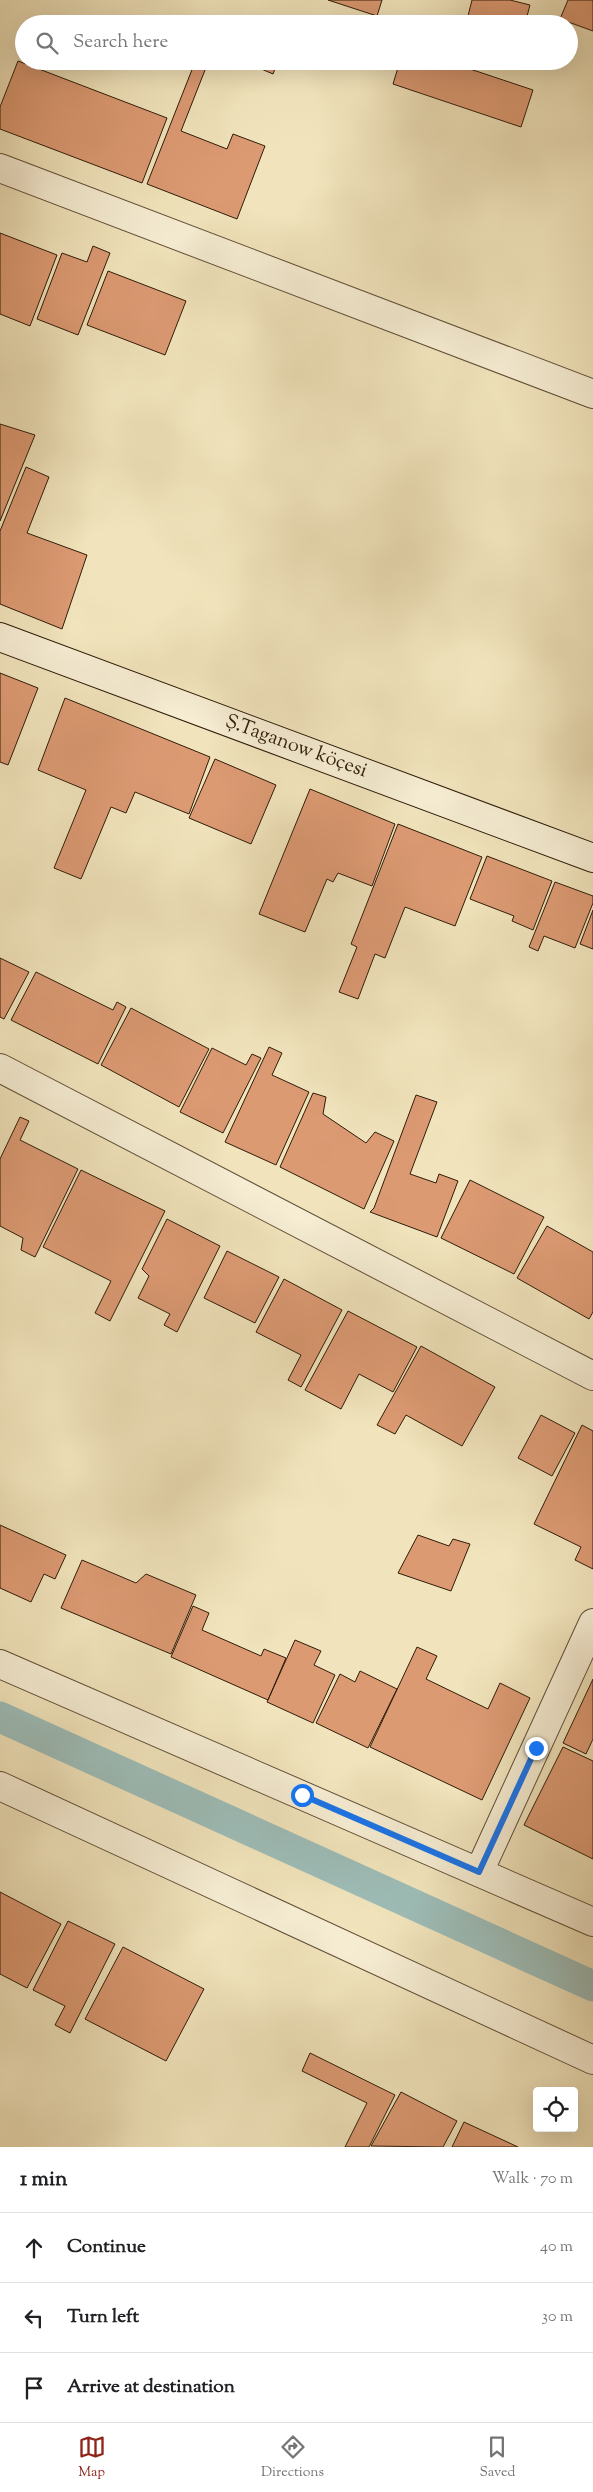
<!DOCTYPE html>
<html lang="en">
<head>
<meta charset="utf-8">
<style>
  body { margin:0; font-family:"Sorts Mill Goudy",serif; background:#f2f2f2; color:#202124 }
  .controls { position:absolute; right:15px; bottom:15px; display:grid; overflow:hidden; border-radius:5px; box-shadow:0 5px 20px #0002 }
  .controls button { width:45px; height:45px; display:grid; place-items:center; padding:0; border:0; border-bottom:1px solid #e0e0e0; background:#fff; color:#202124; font:25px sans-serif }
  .stop { position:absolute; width:15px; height:15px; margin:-11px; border:4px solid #1a73e8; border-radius:50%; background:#fff }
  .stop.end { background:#1a73e8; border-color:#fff; box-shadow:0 1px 5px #0008 }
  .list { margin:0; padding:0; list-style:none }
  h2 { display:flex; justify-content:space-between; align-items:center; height:65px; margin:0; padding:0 20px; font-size:21px }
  h2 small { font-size:16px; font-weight:400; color:#757577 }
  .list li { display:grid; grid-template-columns:32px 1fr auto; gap:15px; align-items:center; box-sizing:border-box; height:70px; padding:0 20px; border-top:1px solid #e0e0e0 }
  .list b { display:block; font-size:19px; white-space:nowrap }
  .list em { font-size:16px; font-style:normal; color:#757577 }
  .icon { flex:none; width:28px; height:28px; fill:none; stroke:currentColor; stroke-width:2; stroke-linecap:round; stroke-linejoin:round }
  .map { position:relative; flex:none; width:593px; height:2147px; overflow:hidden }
  .search { position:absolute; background:#fff; box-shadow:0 5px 20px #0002; left:15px; right:15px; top:15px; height:55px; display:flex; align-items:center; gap:12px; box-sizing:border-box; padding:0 18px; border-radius:28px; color:#757577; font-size:19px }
  .sheet { height:275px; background:#fff }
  nav { display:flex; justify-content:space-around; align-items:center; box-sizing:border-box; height:70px; border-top:1px solid #e0e0e0; background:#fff; font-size:14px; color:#757577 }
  nav a { display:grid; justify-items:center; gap:2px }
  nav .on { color:#8f2418 }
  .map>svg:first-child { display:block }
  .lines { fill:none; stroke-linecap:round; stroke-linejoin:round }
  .canal { stroke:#9dbdb8; stroke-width:31 }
  .building { fill:#dc9a73; stroke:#2f1c09 }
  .street-casing { stroke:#604e36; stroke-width:30 }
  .secondary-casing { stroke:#2f1c09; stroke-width:30 }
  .street { stroke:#f6edd3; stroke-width:28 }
  .secondary { stroke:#f6edd3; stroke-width:28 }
  .route { stroke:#1a73e8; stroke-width:6 }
  .labels { text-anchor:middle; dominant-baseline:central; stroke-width:4; stroke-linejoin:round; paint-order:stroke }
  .street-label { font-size:20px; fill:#2f1c09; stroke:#f6edd3 }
</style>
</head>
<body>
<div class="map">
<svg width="593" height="2147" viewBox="0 0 593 2147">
  <rect width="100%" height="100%" fill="#f1e4bc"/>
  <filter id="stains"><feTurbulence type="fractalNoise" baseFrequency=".004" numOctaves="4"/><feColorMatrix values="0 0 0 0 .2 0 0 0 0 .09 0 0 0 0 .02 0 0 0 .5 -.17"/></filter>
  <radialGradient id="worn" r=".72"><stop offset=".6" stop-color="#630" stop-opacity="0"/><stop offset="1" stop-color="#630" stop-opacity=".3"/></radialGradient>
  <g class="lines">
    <!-- canal -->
    <path class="canal" d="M0 1717 593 1986"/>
  </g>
  <!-- building -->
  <path class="building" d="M328 0H382L377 16Z
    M472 0H510L530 5 525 24H466Z
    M568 0H593V31L560 19Z
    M18 61 167 118 142 183 0 129V107Z
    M200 61H214L212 66 207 65 181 131 227 149 233 134 265 146 237 219 147 184 195 62 200 63Z
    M262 61H278L273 74 259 68Z
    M400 61H446L533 90 521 127 393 84Z
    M0 233 57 255 30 326 0 314Z
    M93 246 110 253 78 335 37 319 62 253 87 262Z
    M108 271 186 301 165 355 87 325Z
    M0 424 35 435 0 521Z
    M26 467 49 477 27 533 87 555 62 629 0 604V531Z
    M0 673 38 688 8 765 0 762Z
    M65 698 210 757 189 814 135 792 126 813 111 807 81 879 54 868 86 790 38 770Z
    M215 759 276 785 251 844 189 818Z
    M310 789 395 824 372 886 338 873 333 882 327 879 305 932 259 914Z
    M398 824 482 857 455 926 405 907 385 958 375 954 358 999 339 992 357 947 351 944Z
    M487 856 552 881 533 930 512 921 514 916 470 899Z
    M555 882 593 896V903L575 948 544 936 538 951 529 947Z
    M593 910V949L580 944Z
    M0 958 29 972 4 1019 0 1017Z
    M36 972 113 1010 117 1002 126 1007 98 1064 11 1020Z
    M131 1008 209 1049 179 1107 101 1065Z
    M269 1047 282 1053 272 1075 309 1092 276 1165 225 1142Z
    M212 1048 246 1065 252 1054 261 1058 223 1133 180 1112Z
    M313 1093 326 1097 323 1114 366 1143 375 1132 394 1141 364 1209 280 1167Z
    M416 1095 437 1102 410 1174 436 1183 439 1174 458 1181 437 1237 370 1212 374 1208Z
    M20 1117 29 1121 20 1140 78 1169 35 1257 21 1250 23 1238 0 1226V1159Z
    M81 1170 165 1211 110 1321 95 1313 111 1281 43 1247Z
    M470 1180 544 1217 514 1274 441 1238Z
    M167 1219 220 1246 177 1332 164 1325 170 1314 138 1298 149 1276 142 1269Z
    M547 1226 593 1252V1312L589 1319 517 1278Z
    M227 1251 279 1277 255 1323 204 1298Z
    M284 1279 342 1310 301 1387 288 1380 301 1355 256 1332Z
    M348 1311 417 1347 393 1392 359 1374 341 1409 305 1390Z
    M421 1346 495 1387 462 1446 406 1415 395 1434 377 1425Z
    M541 1415 575 1433 552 1476 518 1458Z
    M582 1425 593 1431V1569L575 1560 581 1547 534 1524Z
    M0 1525 66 1555 55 1579 44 1574 31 1602 0 1588Z
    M418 1535 449 1546 453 1539 470 1544 451 1591 398 1573Z
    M82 1560 136 1583 146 1574 196 1595 171 1654 61 1608Z
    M193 1606 209 1613 202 1630 261 1656 264 1649 286 1658 268 1700 171 1657Z
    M295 1640 321 1651 314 1665 335 1675 313 1723 267 1702Z
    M417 1647 437 1656 426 1679 488 1709 500 1683 530 1698 482 1800 370 1747Z
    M360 1671 397 1689 368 1748 316 1723 340 1674 355 1682Z
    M593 1679V1739L586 1754 563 1743Z
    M563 1747 593 1761V1859L524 1825Z
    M0 1892 61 1924 27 1988 0 1974Z
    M68 1921 115 1944 70 2033 55 2025 65 2006 33 1990Z
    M123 1947 204 1989 166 2061 85 2019Z
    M310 2053 395 2095 369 2147H345L367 2103 302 2071Z
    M401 2092 457 2121 443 2147 371 2146Z
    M464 2122 518 2147H452Z"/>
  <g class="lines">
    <!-- street casing -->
    <g class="street-casing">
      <path id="street" d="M0 168 593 394
        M0 1068 593 1376
        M0 1664 593 1922
        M0 1786 593 2060
        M479 1872 593 1623"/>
    </g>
    <!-- secondary casing -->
    <g class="secondary-casing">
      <path id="secondary" d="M0 637 593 858"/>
    </g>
    <!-- street -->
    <use href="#street" class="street"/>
    <!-- secondary -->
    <use href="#secondary" class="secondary"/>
  </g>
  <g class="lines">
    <!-- route -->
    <path class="route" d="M302 1795 479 1872 536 1748"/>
  </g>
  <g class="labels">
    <!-- street labels -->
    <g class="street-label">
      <text transform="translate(296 747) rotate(20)">Ş.Taganow köçesi</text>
    </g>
  </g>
  <rect width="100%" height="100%" filter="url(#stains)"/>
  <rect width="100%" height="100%" fill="url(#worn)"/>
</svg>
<div class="controls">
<button><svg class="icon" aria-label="locate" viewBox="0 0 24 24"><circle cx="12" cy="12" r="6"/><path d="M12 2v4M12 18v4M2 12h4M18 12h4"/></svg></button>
</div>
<div class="stop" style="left:302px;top:1795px"></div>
<div class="stop end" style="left:536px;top:1748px"></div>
<div class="search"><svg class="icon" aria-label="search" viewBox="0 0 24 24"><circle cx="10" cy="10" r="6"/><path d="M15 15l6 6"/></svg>Search here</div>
</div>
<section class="sheet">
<h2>1 min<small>Walk · 70 m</small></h2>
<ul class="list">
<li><svg class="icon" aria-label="ahead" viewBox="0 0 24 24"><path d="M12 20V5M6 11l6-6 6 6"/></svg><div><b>Continue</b></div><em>40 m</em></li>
<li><svg class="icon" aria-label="left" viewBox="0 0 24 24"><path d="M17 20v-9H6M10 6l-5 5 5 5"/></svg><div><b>Turn left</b></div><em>30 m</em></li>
<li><svg class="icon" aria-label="arrive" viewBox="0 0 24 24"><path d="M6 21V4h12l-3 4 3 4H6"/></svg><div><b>Arrive at destination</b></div></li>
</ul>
</section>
<nav>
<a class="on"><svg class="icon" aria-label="map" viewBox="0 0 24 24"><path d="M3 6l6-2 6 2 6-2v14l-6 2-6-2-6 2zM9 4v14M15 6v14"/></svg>Map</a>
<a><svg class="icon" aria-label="directions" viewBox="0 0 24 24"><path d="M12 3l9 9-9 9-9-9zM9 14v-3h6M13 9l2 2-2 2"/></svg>Directions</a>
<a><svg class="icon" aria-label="saved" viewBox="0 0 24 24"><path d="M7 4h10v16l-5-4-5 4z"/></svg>Saved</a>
</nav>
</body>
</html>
